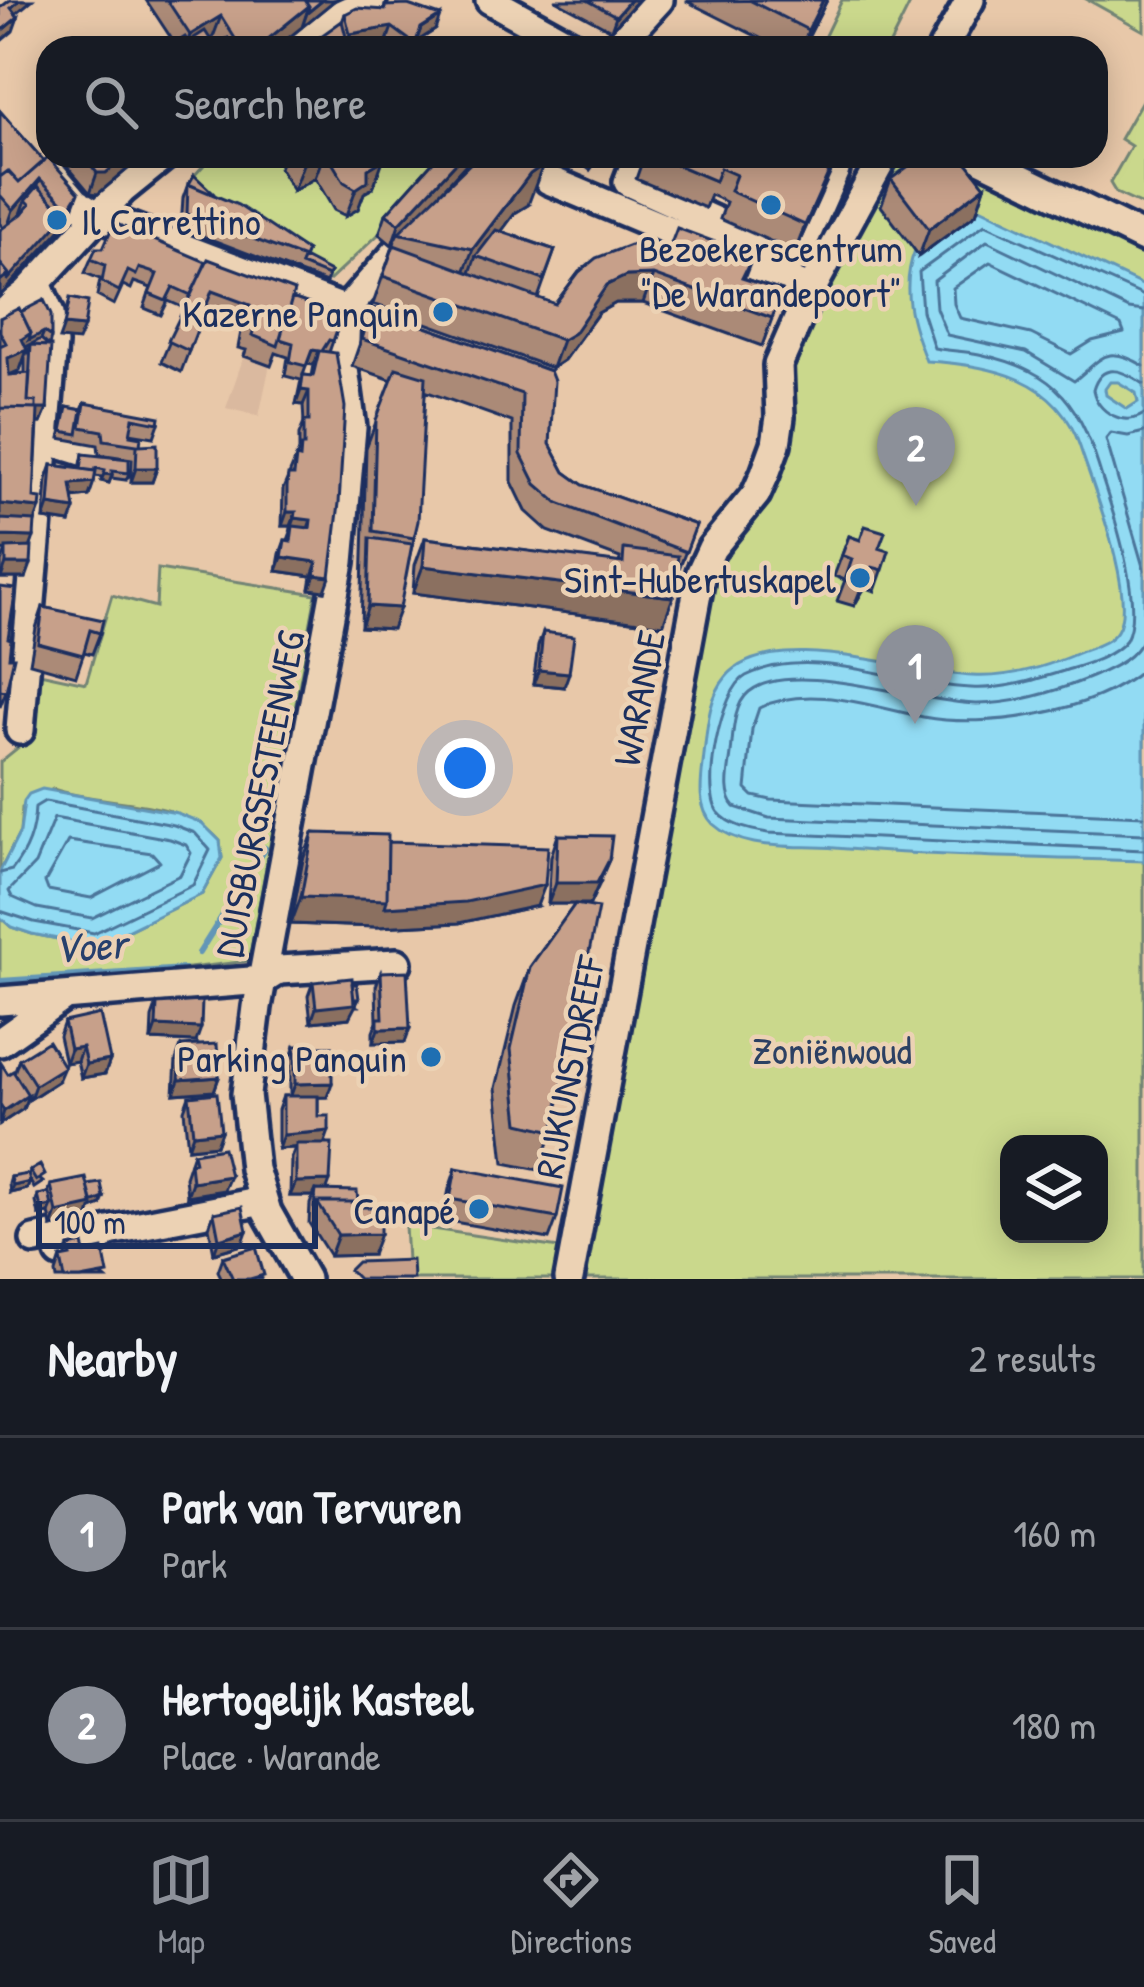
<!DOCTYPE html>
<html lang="en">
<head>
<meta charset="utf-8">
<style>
  body { margin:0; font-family:"Patrick Hand",sans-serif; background:#242831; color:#f1f3f6 }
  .controls { position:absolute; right:36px; bottom:36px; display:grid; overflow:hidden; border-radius:24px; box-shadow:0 6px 30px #0003 }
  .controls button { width:108px; height:108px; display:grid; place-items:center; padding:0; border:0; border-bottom:3px solid #363941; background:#171b24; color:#f1f3f6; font:60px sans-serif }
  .scale { position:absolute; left:36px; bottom:30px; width:282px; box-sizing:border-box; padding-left:12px; border:6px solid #1b2f5e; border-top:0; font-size:33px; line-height:42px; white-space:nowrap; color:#1b2f5e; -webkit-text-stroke:9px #ecd2b4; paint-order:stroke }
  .you { position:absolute; left:465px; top:768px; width:42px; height:42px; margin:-30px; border:9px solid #fff; border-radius:50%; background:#1a73e8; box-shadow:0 0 0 18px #1a73e833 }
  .badge { display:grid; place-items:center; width:78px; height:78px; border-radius:50%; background:#8c9099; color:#fff; font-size:39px; font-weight:700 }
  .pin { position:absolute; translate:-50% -99px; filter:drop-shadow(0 3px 6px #0008) }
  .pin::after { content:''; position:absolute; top:63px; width:42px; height:36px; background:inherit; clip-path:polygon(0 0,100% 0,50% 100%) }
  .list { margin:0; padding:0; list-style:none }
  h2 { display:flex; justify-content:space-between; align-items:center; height:156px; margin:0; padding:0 48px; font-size:51px }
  h2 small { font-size:39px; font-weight:400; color:#9ea1a6 }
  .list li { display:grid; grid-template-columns:78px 1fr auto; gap:36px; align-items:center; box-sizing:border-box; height:192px; padding:0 48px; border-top:3px solid #363941 }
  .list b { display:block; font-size:45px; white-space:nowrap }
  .list p { margin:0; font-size:39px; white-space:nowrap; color:#9ea1a6 }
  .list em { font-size:39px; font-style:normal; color:#9ea1a6 }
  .icon { flex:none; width:66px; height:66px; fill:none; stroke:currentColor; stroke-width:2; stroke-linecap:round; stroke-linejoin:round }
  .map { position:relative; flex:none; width:1144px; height:1279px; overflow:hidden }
  .search { position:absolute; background:#171b24; box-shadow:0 6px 30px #0003; left:36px; right:36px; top:36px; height:132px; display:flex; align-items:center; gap:30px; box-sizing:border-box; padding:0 42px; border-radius:36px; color:#9ea1a6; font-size:45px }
  .sheet { height:540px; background:#171b24 }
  nav { display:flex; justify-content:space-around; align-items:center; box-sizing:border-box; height:168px; border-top:3px solid #363941; background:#171b24; font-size:33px; color:#9ea1a6 }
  nav a { display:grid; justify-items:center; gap:6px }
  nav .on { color:#8c9099 }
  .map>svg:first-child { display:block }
  .built { fill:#dab99f }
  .green { fill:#cad88c; stroke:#728475; stroke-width:3; fill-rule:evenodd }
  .water { fill:#92dbf3; stroke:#6296b7; stroke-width:3; fill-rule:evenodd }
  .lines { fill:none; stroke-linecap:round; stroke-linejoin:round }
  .shore { stroke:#4b749a; stroke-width:3 }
  .stream { stroke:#6296b7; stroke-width:6 }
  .minor-casing { stroke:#1b2f5e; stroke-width:36 }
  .minor { stroke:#ecd2b4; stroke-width:27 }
  .wall { fill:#ab8a77; stroke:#1b2f5e; stroke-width:3; fill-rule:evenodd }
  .shaded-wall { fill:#8b7061; stroke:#1b2f5e; stroke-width:3 }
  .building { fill:#c7a08a; stroke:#1b2f5e; stroke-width:3 }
  .poi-dot { fill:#1f6fb2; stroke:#ecd2b4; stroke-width:4.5 }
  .labels { text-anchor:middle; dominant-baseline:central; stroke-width:9; stroke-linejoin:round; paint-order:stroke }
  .poi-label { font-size:39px; fill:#1b2f5e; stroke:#ecd2b4; text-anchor:end }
  .street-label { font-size:39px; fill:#1b2f5e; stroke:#ecd2b4 }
  .park-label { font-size:39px; fill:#2c4063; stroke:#ecd2b4 }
  .water-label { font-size:42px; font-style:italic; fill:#27406d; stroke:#ecd2b4 }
</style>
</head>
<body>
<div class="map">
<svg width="1144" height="1279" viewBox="0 0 1144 1279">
  <rect width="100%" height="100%" fill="#e8c8a9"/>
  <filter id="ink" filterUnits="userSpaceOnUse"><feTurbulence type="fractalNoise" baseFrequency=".00833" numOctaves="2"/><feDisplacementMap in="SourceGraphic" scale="24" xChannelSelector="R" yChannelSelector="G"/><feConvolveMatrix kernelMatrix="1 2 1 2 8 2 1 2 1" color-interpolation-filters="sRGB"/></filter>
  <g filter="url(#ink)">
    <!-- built -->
    <path class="built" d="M275 341 259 416 226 408 246 350Z"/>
    <!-- green -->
    <path class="green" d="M842 0H912L888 48H819Z
      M1088 0H1144V31Z
      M1144 97V206L1116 193 1110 183 1131 146 1120 139Z
      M212 156H449L379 234 330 280 233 219 194 176Z
      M898 156H956L1144 250V1279H408L405 1225 586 1252 713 577 767 500 791 368 823 296ZM1009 1144H1099V1234H1009Z
      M158 569 316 594 249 961 0 990V917L11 927 32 934 94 946 102 943 202 894 222 858 220 841C180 795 106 807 53 789L22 808 20 832 0 871V762L20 746 26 670 86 683 112 595 156 607Z"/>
    <!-- water -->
    <path class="water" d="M980 208 1144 286V861C1041 858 938 857 835 848 809 846 780 848 754 843 739 840 724 834 713 824 695 806 702 777 704 755 707 729 708 698 726 677 770 624 912 673 972 676 1007 678 1046 667 1078 653 1090 648 1110 643 1117 631 1138 598 1092 484 1080 447 1058 377 991 365 926 361 911 324 900 288 915 250L920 256ZM1110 382H1118L1136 393 1138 402 1127 409 1106 395 1105 389Z
      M42 789 177 813 202 823 220 841 222 858 202 894 102 943 94 946 32 934 11 927 0 917V871L20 832 24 801 29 794Z"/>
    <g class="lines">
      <!-- shore -->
      <path class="shore" d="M990 262 1121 325 1124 333 1092 341 1071 354 1031 334 960 318 954 304 953 288Z
        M1144 296 985 224 919 272 922 311 934 348C949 351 965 351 979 354 1060 371 1081 406 1103 481 1115 518 1144 606 1126 640 1114 656 1087 664 1070 669 1038 679 1005 690 971 688 903 686 811 643 746 676 721 689 701 789 718 812 729 826 751 830 768 833L1144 850
        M1144 311 1129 309 987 241 934 281 936 308 947 335 1026 352 1074 381C1102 359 1105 343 1144 366
        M1144 384C1124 371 1102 360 1093 390 1098 413 1124 427 1144 414
        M1144 432 1128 436 1111 433 1106 439 1144 570
        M1144 637C1133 659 1116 666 1094 676 1058 691 1017 704 977 704 923 704 791 657 749 692 733 705 733 735 731 754 729 771 723 794 735 807L769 818 1144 834
        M1144 669C1092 713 988 729 923 717 873 707 808 683 759 708L752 729 746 789 753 796 771 800 1144 816
        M54 818 170 839 186 845 191 853 180 875 92 918 37 908 12 897 9 891 35 864Z
        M68 841 152 853 160 862 91 898 48 890 45 882Z
        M0 873 12 870C27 851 34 832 35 807L45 801 174 825 195 833 210 850 193 885 94 933 34 922 0 911"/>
      <!-- stream -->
      <path class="stream" d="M199 953 265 848
        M0 981 184 969"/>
      <!-- minor casing -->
      <g class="minor-casing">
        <path id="minor" d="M490 0 577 48
          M297 48 337 16 372 0
          M615 48 659 0
          M943 48 970 0
          M530 156 549 180 811 290
          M638 156 628 182 796 258 835 170
          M976 156 1144 238
          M54 176 76 202 97 215 346 310
          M346 310 414 232
          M0 314 27 293 122 190 164 156
          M46 441C73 446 94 457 121 462
          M20 730 53 344 50 314 37 283
          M0 1001 263 980 279 970 397 963
          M0 1042 65 996
          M35 1240 83 1229
          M60 1253 93 1244 109 1231 263 1201
          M305 1279 267 1212 254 1169 246 1094 257 1007 340 562 352 428 344 369 346 310
          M569 1279 701 572 712 548 756 494 765 474 776 444 780 417 778 365 811 290 884 156"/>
      </g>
      <!-- minor -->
      <use href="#minor" class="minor"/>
    </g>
    <!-- wall -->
    <path class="wall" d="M146 0H335L276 48H170L175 44Z
      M555 0H638L611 30Z
      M827 0 803 48H780L686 1Z
      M385 6 435 30 416 42 414 48H397L387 41 346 48H306L342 22 345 14 384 10Z
      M0 111 44 161 71 213 61 229 0 296V230L3 228 0 224Z
      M59 156H134L130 167 98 194 90 193Z
      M283 156H380L373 188 364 193 358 209 346 216 334 210 315 178 293 191 279 168Z
      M438 156H468L465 165 438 194 528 205 515 213 501 231 555 250 538 298 555 304 579 272 753 256 744 279 782 291 762 346 643 303H616L598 313 564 360 552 368 373 304 395 241 392 245 379 234 386 214Z
      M572 156H600L590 170Z
      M644 156H837L795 252 720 219 726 202 710 195 705 208 636 179Z
      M891 179 985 186 976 214 919 256 881 206Z
      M188 184 214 195 307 251 301 265 330 272 326 283 181 228 183 198Z
      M91 259 292 298 342 316 329 352 325 591 310 589 312 576 277 571 280 554 285 540H288L291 532V526H282L283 489 299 451V435L304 423 303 405 296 404 301 380 285 376 288 357 276 353 271 366 244 356 246 350 238 348 242 326 204 311 181 372 161 362 184 308 168 301 161 315 144 308 151 288 134 282 131 289 123 285 114 305 97 296 100 279 85 273ZM307 364 314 365 312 376 303 375Z
      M372 308 550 371V444L565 472 583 485 696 525 675 579 663 625 413 593 415 565 425 538 619 563 620 558 548 531 526 511 512 482V422L425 391 414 538 392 629 361 627 366 448 392 380 352 366Z
      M21 312 51 337 49 346 47 409 41 423H38L34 498 35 521 26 578H1V562L6 550H0V318ZM25 357V373L11 374 20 370Z
      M85 403 159 423 154 437 130 433V435L140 445 157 468 152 482H131L132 459 99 454 98 445 60 438 67 407 82 410Z
      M83 454 129 473 126 480 111 478 109 483 101 481 102 477 95 476 89 496 73 498 70 523 44 519 47 479 52 465 80 469Z
      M849 536 889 551 875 591 865 587 854 606 837 601 845 580 834 576Z
      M0 587 8 638 6 691 0 707Z
      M43 607 100 633 92 654 84 652 76 676 30 663 36 628Z
      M543 632 564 687 533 684 538 646Z
      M313 833 388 842 537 906 459 923 377 927 291 924 303 860Z
      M558 835 601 881 590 904H578L553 1131 539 1170 504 1163 496 1088 516 1006 530 967 575 904H548L551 856Z
      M381 972 405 1042 373 1043V1032L377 1022 376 986Z
      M313 982 356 1006H353L349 1018 311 1022 308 996Z
      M157 1004 196 1042 151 1040 152 1018Z
      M64 1022 110 1060 105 1074 81 1078 77 1061 65 1063 59 1036Z
      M181 1046 219 1077 214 1091 174 1094 176 1060Z
      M295 1046 327 1097H318V1116L324 1144 327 1190 358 1202 372 1255 330 1256 309 1223 310 1204 313 1196H290L291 1158 295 1148 278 1149V1110L283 1096H290V1060Z
      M19 1059 58 1081 30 1099 28 1096 23 1109 0 1124V1064L8 1074 14 1073Z
      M189 1096 221 1131 216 1145 188 1148 184 1110Z
      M193 1153 224 1190 187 1196 185 1177Z
      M456 1168 557 1218 549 1239 443 1220 449 1189Z
      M30 1171 43 1182 34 1188 30 1181 27 1189 10 1193 9 1184 11 1177 28 1176Z
      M51 1185H88L101 1205 91 1209 88 1219 52 1227 49 1213 39 1215 36 1202 38 1195 48 1193Z
      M214 1213 242 1245 214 1253 209 1227Z
      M69 1247 106 1279H57L56 1273 61 1258H65Z
      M223 1257 263 1279H222L218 1271Z"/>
    <!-- shaded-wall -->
    <path class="shaded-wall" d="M20 0H32L6 22 11 8Z
      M323 0H335L302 27 307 13Z
      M630 0H638L611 30 616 16Z
      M823 0H827L802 48 808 30Z
      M309 6 302 27 276 48H257Z
      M221 16 213 37 196 48H186L190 35Z
      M440 16 435 30 416 42 421 28Z
      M18 17 13 31 0 42V32Z
      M392 27 387 41 346 48H331L347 41 350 34Z
      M126 156H134L130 167 98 194 90 193 97 173Z
      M316 156H323L315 178 293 191 303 164Z
      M462 156H468L465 165 402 234 398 233 392 245 399 224Z
      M837 156 831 172 795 252 805 225Z
      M383 160 373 188 364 193 358 209 346 216 356 189 368 169Z
      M543 165 528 205 515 213 482 258 476 256 470 273 458 288 473 249 530 174Z
      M40 179 33 200H26L21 214 6 231 13 210Z
      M985 186 976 214 919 256 929 229Z
      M79 192 71 213 61 229 0 296V281L66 215Z
      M653 275 643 303H616L598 313 564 360 552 368 562 340 607 285 626 276Z
      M64 325 84 327 78 341 59 339Z
      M44 332 38 346 27 350 20 370 0 379 8 358 22 339 31 333Z
      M312 350 319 351 314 365 307 364Z
      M301 390 309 391 303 405 296 404Z
      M26 408 47 409 41 423H32Z
      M136 468H157L152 482H131Z
      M104 474 112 475 109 483 101 481Z
      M94 482 89 496 66 498 71 484Z
      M0 504 40 508 30 535 0 532Z
      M49 505 75 509 70 523 44 519Z
      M287 512H296L291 526H282Z
      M295 518 311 520 306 534 293 526 290 532Z
      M0 536 34 537 29 551 0 550Z
      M282 557 317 562 312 576 277 571Z
      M6 564H31L26 578H1Z
      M423 566 673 597 663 625 413 593Z
      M872 567 865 587 854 606 862 586Z
      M315 575 330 577 325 591 310 589Z
      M368 606 400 608 392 629 361 627Z
      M539 670 569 673 564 687 533 684Z
      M609 860 590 904H548L556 883Z
      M545 885 537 906 459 923 377 927 291 924 301 897Z
      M359 999 349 1018 311 1022 316 1008Z
      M156 1026 201 1028 196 1042 151 1040Z
      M410 1028 405 1042 373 1043 378 1029Z
      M82 1047 77 1061 65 1063 70 1049Z
      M110 1060 105 1074 81 1078 86 1064Z
      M64 1067 58 1081 30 1099 35 1085Z
      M219 1077 214 1091 174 1094 179 1080Z
      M332 1083 327 1097 290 1098 295 1084Z
      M28 1095 23 1109 0 1124 4 1111Z
      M221 1131 216 1145 188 1148 193 1134Z
      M329 1131 324 1145 278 1149 283 1135Z
      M230 1176 224 1190 187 1196 192 1182Z
      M330 1181 325 1195 316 1190 313 1196H290L296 1182Z
      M30 1182 27 1189 10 1193 13 1186Z
      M104 1198 101 1205 91 1209 88 1219 52 1227 57 1213Z
      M52 1206 49 1213 39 1215 41 1208Z
      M247 1231 242 1245 214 1253 219 1239Z
      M380 1234 372 1255 330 1256 338 1235Z"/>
    <!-- building -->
    <path class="building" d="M10 0H20L11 8 18 17 0 32V8Z
      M167 0H305L309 6 257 48H241L221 16 190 35Z
      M305 0H323L307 13 309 6Z
      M587 0H630L616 16Z
      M749 0H823L808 30Z
      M408 5 440 16 421 28 415 44 392 27 350 34 345 14 357 8 385 10V6Z
      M342 21 347 41 331 48H308L307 46Z
      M205 31 214 45 228 38 234 48H171V46L185 37 188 42Z
      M0 111 44 161 19 183 8 171 0 177Z
      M84 156H126L106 173H97Z
      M298 156H316L303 164Z
      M328 156H380L383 160 368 169V181L356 189 344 182Z
      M438 156H462L399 224 386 214Z
      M478 156H535L543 165 530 174 473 249 398 233Z
      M656 156H836L805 225 730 191 736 175 720 168 715 181Z
      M922 156H962L985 186 929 229 891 179Z
      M48 157 79 192 69 208 40 179 13 210 0 195V177L8 171 19 183Z
      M194 175 214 194V195L189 184Z
      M188 184 238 205 307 251 304 258 187 214Z
      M38 186 66 215 7 281 9 274 0 263V230L22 214 30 204 26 200Z
      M114 223 206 262 191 295 173 287 166 301 149 294 157 274 139 268 136 275 128 271 119 291 102 282 105 265 91 259 96 248H103Z
      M677 228 753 256 742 278 782 291 772 318 653 275 626 276 607 285 574 333 562 340 383 276 394 245 555 304 579 272 596 258 630 245 669 249Z
      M496 230 555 250 544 280 476 256Z
      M304 258 330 272 328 276 301 265Z
      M208 259 294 291 278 346 252 335 254 329 246 327 250 305 212 291 189 351 168 341Z
      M0 263 9 274 0 281Z
      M70 298 88 302 84 327 64 325Z
      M292 298 342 316 333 341 329 340 322 351 336 353 345 407 339 503 330 577 315 575 317 562 282 557 285 540 291 541 293 526 310 528 311 520 295 518 296 512H287V487L288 475H294L296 457 300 458 301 446H304V421H309V391L301 390 303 375 313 376 319 351 312 350 306 366 290 362 293 343 280 339Z
      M44 300 51 315V337L44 332 29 340 31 333 21 312Z
      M19 308 31 333 22 339 27 350 8 358 9 375 30 373 28 401 36 402V409L0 408V346L6 343 0 332V318Z
      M372 308 550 371 554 381 550 444 565 472 583 485 696 525 686 552 558 503 536 484 521 454 522 394 362 339Z
      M41 339 49 346 31 345 28 352 26 347Z
      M31 345 51 346 47 409H36V402L28 401Z
      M396 368 426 377 418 521 414 538 373 531 376 420Z
      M85 403 160 417 159 423 133 418 130 435 141 437 140 445 157 444V468H136L137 445 104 440 103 431 81 427Z
      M67 407 82 410 78 434 62 431Z
      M0 408 38 409 34 498 41 499 40 508 0 504Z
      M83 454 129 459V473L112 471V475L104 474 105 470 96 468 95 471 81 469Z
      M52 465 96 471 94 482 71 484 75 509 49 505Z
      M0 519 35 521 34 537 0 536Z
      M865 526 885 532 879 548 889 551 883 570 872 567 862 586 845 580 852 559 842 555 849 536 860 540Z
      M370 538 412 544 400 608 368 606Z
      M425 538 623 563 624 549 678 556 673 597 423 566Z
      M32 547 31 564H6V548Z
      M0 587 16 589 8 638 11 639 9 657H14L6 691 0 690Z
      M43 607 103 620 100 633 90 630 83 655 38 643Z
      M543 632 574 636 569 673 539 670Z
      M313 833 388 835 387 900 301 897Z
      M558 835 612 836 609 860 597 883H556Z
      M388 842 548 847 545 885 466 902 385 907 387 900Z
      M575 904 598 908 553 1131 519 1123 511 1049 530 967Z
      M407 971 410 1028 378 1029V1018H383L381 972Z
      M352 978 354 1004 316 1008 313 982Z
      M352 984H357L359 999H354Z
      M202 1001 201 1028 156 1026 157 1004Z
      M100 1014 110 1060 86 1064 82 1047 70 1049 64 1022Z
      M48 1041 64 1067 35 1085 19 1059Z
      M217 1044 219 1077 179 1080 181 1046Z
      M295 1046H332V1083L295 1084Z
      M1 1063 8 1074 13 1071 28 1095 4 1111 0 1104Z
      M217 1093 221 1131 193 1134 189 1096Z
      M283 1096H318V1116H329V1131L283 1135Z
      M296 1144H332L330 1181 296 1182Z
      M223 1148 230 1176 192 1182 190 1163 195 1162 193 1153Z
      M40 1165 45 1175 36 1181 30 1171Z
      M456 1168 563 1188 557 1218 450 1199Z
      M28 1174 30 1182 13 1186 11 1177Z
      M86 1178 93 1205 57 1213 51 1185Z
      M101 1183 104 1198 92 1203 88 1185Z
      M316 1190 357 1191 358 1202H317L314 1209Z
      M49 1193 52 1206 41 1208 38 1195Z
      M317 1202H360L361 1207H380V1234L338 1235Z
      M242 1207 247 1231 219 1239 214 1213Z
      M83 1244 85 1253 103 1249 108 1274 81 1279H65L61 1258 71 1256 69 1247Z
      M256 1247 264 1275 250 1279H233L223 1257Z
      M412 1260 413 1279H358L349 1270 357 1262Z"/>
  </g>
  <!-- markers -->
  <g class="poi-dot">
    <circle cx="771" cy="205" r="12"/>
    <circle cx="57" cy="220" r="12"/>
    <circle cx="443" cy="312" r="12"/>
    <circle cx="860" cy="578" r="12"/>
    <circle cx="431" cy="1057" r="12"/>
    <circle cx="479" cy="1209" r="12"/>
  </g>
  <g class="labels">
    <!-- poi labels -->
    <g class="poi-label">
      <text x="81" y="220" text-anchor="start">Il Carrettino</text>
      <text x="771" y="247" text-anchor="middle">Bezoekerscentrum<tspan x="771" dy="45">"De Warandepoort"</tspan></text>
      <text x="419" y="312">Kazerne Panquin</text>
      <text x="836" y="578">Sint-Hubertuskapel</text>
      <text x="407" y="1057">Parking Panquin</text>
      <text x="455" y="1209">Canapé</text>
    </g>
    <!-- street labels -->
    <g class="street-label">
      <text transform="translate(638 698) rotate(-79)">WARANDE</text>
      <text transform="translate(259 794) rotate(-79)">DUISBURGSESTEENWEG</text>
      <text transform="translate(569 1067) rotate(-79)">RIJKUNSTDREEF</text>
    </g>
    <!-- park labels -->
    <g class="park-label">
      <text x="832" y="1049">Zoniënwoud</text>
    </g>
    <!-- water labels -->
    <g class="water-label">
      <text transform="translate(90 945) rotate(-4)">Voer</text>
    </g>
  </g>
</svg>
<div class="controls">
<button><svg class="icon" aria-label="layers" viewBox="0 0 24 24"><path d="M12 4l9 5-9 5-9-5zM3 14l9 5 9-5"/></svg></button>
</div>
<div class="scale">100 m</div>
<div class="you"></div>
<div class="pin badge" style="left:915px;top:724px">1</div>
<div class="pin badge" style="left:916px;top:506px">2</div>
<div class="search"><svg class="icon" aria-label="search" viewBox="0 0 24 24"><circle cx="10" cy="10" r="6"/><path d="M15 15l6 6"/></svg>Search here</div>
</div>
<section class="sheet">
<h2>Nearby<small>2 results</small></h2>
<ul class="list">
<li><span class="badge">1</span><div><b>Park van Tervuren</b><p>Park</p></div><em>160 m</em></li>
<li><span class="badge">2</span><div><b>Hertogelijk Kasteel</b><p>Place · Warande</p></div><em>180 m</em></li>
</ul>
</section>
<nav>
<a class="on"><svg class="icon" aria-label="map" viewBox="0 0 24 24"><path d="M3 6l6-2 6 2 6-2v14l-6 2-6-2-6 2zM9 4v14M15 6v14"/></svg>Map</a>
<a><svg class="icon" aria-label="directions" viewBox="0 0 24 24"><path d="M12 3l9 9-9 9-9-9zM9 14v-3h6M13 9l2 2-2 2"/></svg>Directions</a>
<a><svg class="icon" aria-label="saved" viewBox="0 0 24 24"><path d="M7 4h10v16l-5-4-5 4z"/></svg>Saved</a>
</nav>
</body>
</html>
